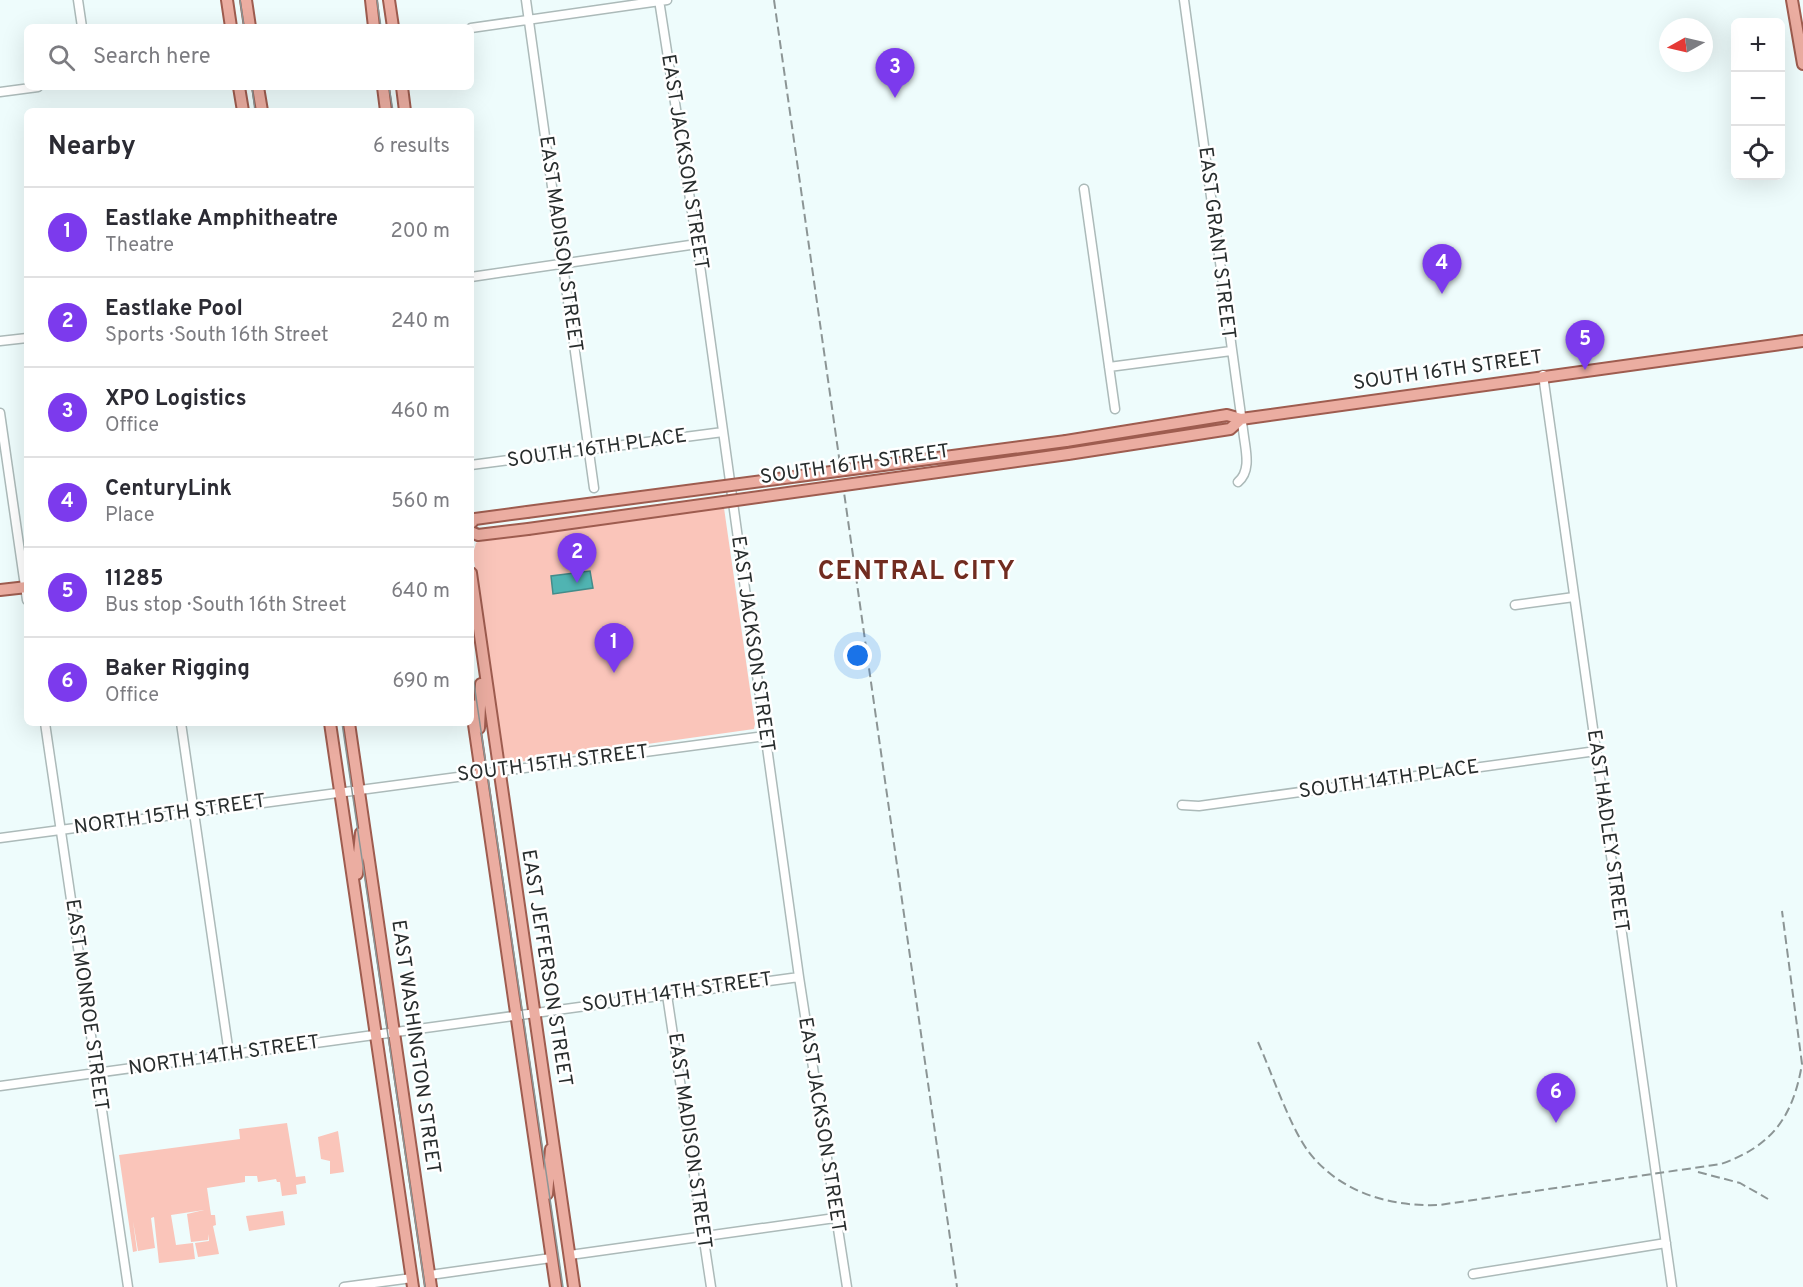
<!DOCTYPE html>
<html lang="en">
<head>
<meta charset="utf-8">
<style>
  body { margin:0; font-family:Overpass,sans-serif; background:#f7f7f7; color:#2b2b33 }
  .controls { position:absolute; right:18px; top:18px; display:grid; overflow:hidden; border-radius:9px; box-shadow:0 6px 24px #0002 }
  .controls button { width:54px; height:54px; display:grid; place-items:center; padding:0; border:0; border-bottom:2px solid #e1e1e2; background:#fff; color:#2b2b33; font:30px sans-serif }
  .compass { position:absolute; left:1659px; top:18px; width:54px; height:54px; border-radius:50%; background:#fff; box-shadow:0 6px 24px #0002; rotate:262deg }
  .you { position:absolute; left:858px; top:656px; width:21px; height:21px; margin:-15px; border:4px solid #fff; border-radius:50%; background:#1a73e8; box-shadow:0 0 0 9px #1a73e833 }
  .badge { display:grid; place-items:center; width:39px; height:39px; border-radius:50%; background:#7c3aed; color:#fff; font-size:20px; font-weight:700 }
  .pin { position:absolute; translate:-50% -50px; filter:drop-shadow(0 2px 3px #0008) }
  .pin::after { content:''; position:absolute; top:32px; width:21px; height:18px; background:inherit; clip-path:polygon(0 0,100% 0,50% 100%) }
  .list { margin:0; padding:0; list-style:none }
  h2 { display:flex; justify-content:space-between; align-items:center; height:78px; margin:0; padding:0 24px; font-size:26px }
  h2 small { font-size:20px; font-weight:400; color:#7c7c81 }
  .list li { display:grid; grid-template-columns:39px 1fr auto; gap:18px; align-items:center; box-sizing:border-box; height:90px; padding:0 24px; border-top:2px solid #e1e1e2 }
  .list b { display:block; font-size:22px; white-space:nowrap }
  .list p { margin:0; font-size:20px; white-space:nowrap; color:#7c7c81 }
  .list em { font-size:20px; font-style:normal; color:#7c7c81 }
  .icon { flex:none; width:33px; height:33px; fill:none; stroke:currentColor; stroke-width:2; stroke-linecap:round; stroke-linejoin:round }
  .map { position:relative; flex:none; width:1803px; height:1287px; overflow:hidden }
  .search { position:absolute; background:#fff; box-shadow:0 6px 24px #0002; left:24px; top:24px; width:450px; height:66px; display:flex; align-items:center; gap:15px; box-sizing:border-box; padding:0 21px; border-radius:9px; color:#7c7c81; font-size:22px }
  .panel { position:absolute; background:#fff; box-shadow:0 6px 24px #0002; left:24px; top:108px; width:450px; height:618px; border-radius:9px }
  .map>svg:first-child { display:block }
  .green { fill:#fac5ba }
  .water { fill:#50b4b2; stroke:#448c8a; stroke-width:1.5 }
  .lines { fill:none; stroke-linecap:round; stroke-linejoin:round }
  .minor-casing { stroke:#acbab9; stroke-width:11 }
  .major-casing { stroke:#9e5c4f; stroke-width:14 }
  .minor { stroke:#fff; stroke-width:8 }
  .major { stroke:#ebada1; stroke-width:10 }
  .tram { stroke:#8c9595; stroke-width:1.5 }
  .rail { stroke:#8c9595; stroke-width:2; stroke-dasharray:9 4.5; stroke-linecap:butt }
  .major-bridge-casing { stroke:#9e5c4f; stroke-width:14; stroke-linecap:butt }
  .major-bridge { stroke:#ebada1; stroke-width:10 }
  .labels { text-anchor:middle; dominant-baseline:central; stroke-width:5; stroke-linejoin:round; paint-order:stroke }
  .street-label { font-size:20px; fill:#282d2d; stroke:#fff }
  .district-label { font-size:26px; font-weight:bold; letter-spacing:1.5px; fill:#712c20; stroke:#fff }
</style>
</head>
<body>
<div class="map">
<svg width="1803" height="1287" viewBox="0 0 1803 1287">
  <rect width="100%" height="100%" fill="#eefcfc"/>
  <!-- green -->
  <path class="green" d="M724 508 755 724 754 729 512 763 505 762 473 554 476 543 481 540Z
    M287 1123 296 1177 305 1176 306 1183 296 1185 297 1194 282 1196 280 1182H277L276 1179 258 1182 257 1176H245V1182L207 1188 211 1215H215L216 1225 213 1226 219 1254 198 1257 195 1243 209 1241 208 1234V1240L191 1242 187 1214 204 1210 171 1215 176 1245 193 1243 195 1259 159 1263 154 1217 151 1218 155 1248 138 1251 133 1221 137 1251 133 1252 119 1155 240 1139 239 1129Z
    M338 1131 344 1172 330 1174V1161L321 1159 318 1137Z
    M283 1211 285 1225 249 1231 246 1216Z"/>
  <!-- water -->
  <path class="water" d="M590 571 593 588 553 594 551 576Z"/>
  <g class="lines">
    <!-- minor casing -->
    <g class="minor-casing">
      <path id="minor" d="M78 0 82 27
        M526 0 594 488
        M659 0 697 244 799 977 847 1287
        M1184 0 1244 437C1246 452 1251 471 1238 482
        M471 28 667 0
        M0 92 38 87
        M1084 189 1115 409
        M471 277 697 244
        M0 341 27 338
        M1109 367 1231 351
        M1543 375 1672 1287
        M0 413 27 600
        M471 465 723 432
        M1515 605 1574 597
        M45 723 128 1287
        M181 723 229 1054
        M1182 805 1199 806 1596 751
        M0 838 765 736
        M667 995 711 1287
        M0 1086 799 977
        M570 1255 835 1218
        M1473 1274 1666 1243
        M430 1275 551 1258
        M344 1287 412 1278"/>
    </g>
    <!-- major casing -->
    <g class="major-casing">
      <path id="major" d="M227 0 231 27
        M246 0 250 27
        M371 0 374 27
        M389 0 393 27
        M1792 0 1803 64
        M239 87 243 111
        M258 87 262 111
        M383 87 386 111
        M402 87 405 111
        M1066 441 1227 415 1241 419 1803 341
        M1068 454 1230 429 1241 419
        M471 523 475 519 527 512
        M471 532 478 535 528 529
        M471 573 574 1287
        M0 590 27 587
        M471 704 556 1287
        M330 723 413 1287
        M349 723 431 1287
        M479 728 481 684
        M357 874 361 833
        M547 1194 551 1149"/>
    </g>
    <!-- minor -->
    <use href="#minor" class="minor"/>
    <!-- major -->
    <use href="#major" class="major"/>
    <!-- tram -->
    <path class="tram" d="M240 0 244 27
      M377 0 381 27
      M252 87 255 111
      M389 87 393 111
      M471 663 563 1287
      M342 723 425 1287"/>
    <!-- rail -->
    <path class="rail" d="M774 0 957 1287
      M1258 1042C1271 1071 1290 1127 1308 1151 1339 1192 1389 1207 1439 1205L1721 1164C1772 1146 1793 1117 1802 1064L1782 911
      M1698 1172 1740 1183 1768 1199"/>
    <!-- major-bridge casing -->
    <g class="major-bridge-casing">
      <path id="major-bridge" d="M527 512 1066 441
        M528 529 1068 454"/>
    </g>
    <!-- major-bridge -->
    <use href="#major-bridge" class="major-bridge"/>
  </g>
  <g class="labels">
    <!-- street labels -->
    <g class="street-label">
      <text transform="translate(684 162) rotate(81)">EAST JACKSON STREET</text>
      <text transform="translate(1216 243) rotate(83)">EAST GRANT STREET</text>
      <text transform="translate(560 244) rotate(82)">EAST MADISON STREET</text>
      <text transform="translate(1448 371) rotate(-8)">SOUTH 16TH STREET</text>
      <text transform="translate(597 449) rotate(-8)">SOUTH 16TH PLACE</text>
      <text transform="translate(855 465) rotate(-8)">SOUTH 16TH STREET</text>
      <text transform="translate(752 644) rotate(82)">EAST JACKSON STREET</text>
      <text transform="translate(553 764) rotate(-7)">SOUTH 15TH STREET</text>
      <text transform="translate(1389 780) rotate(-8)">SOUTH 14TH PLACE</text>
      <text transform="translate(170 815) rotate(-8)">NORTH 15TH STREET</text>
      <text transform="translate(1607 831) rotate(82)">EAST HADLEY STREET</text>
      <text transform="translate(546 968) rotate(81)">EAST JEFFERSON STREET</text>
      <text transform="translate(677 993) rotate(-8)">SOUTH 14TH STREET</text>
      <text transform="translate(86 1005) rotate(82)">EAST MONROE STREET</text>
      <text transform="translate(415 1047) rotate(82)">EAST WASHINGTON STREET</text>
      <text transform="translate(224 1056) rotate(-8)">NORTH 14TH STREET</text>
      <text transform="translate(821 1125) rotate(81)">EAST JACKSON STREET</text>
      <text transform="translate(689 1141) rotate(82)">EAST MADISON STREET</text>
    </g>
    <!-- district labels -->
    <g class="district-label">
      <text x="917" y="572">CENTRAL CITY</text>
    </g>
  </g>
</svg>
<div class="controls">
<button>+</button>
<button>−</button>
<button><svg class="icon" aria-label="locate" viewBox="0 0 24 24"><circle cx="12" cy="12" r="6"/><path d="M12 2v4M12 18v4M2 12h4M18 12h4"/></svg></button>
</div>
<svg class="compass" viewBox="-18 -18 36 36"><path d="M0-13l5 13h-10z" fill="#e53935"/><path d="M0 13l5-13h-10z" fill="#7c7c81"/></svg>
<div class="you"></div>
<div class="pin badge" style="left:614px;top:673px">1</div>
<div class="pin badge" style="left:577px;top:583px">2</div>
<div class="pin badge" style="left:895px;top:98px">3</div>
<div class="pin badge" style="left:1442px;top:294px">4</div>
<div class="pin badge" style="left:1585px;top:370px">5</div>
<div class="pin badge" style="left:1556px;top:1123px">6</div>
<div class="search"><svg class="icon" aria-label="search" viewBox="0 0 24 24"><circle cx="10" cy="10" r="6"/><path d="M15 15l6 6"/></svg>Search here</div>
<section class="panel">
<h2>Nearby<small>6 results</small></h2>
<ul class="list">
<li><span class="badge">1</span><div><b>Eastlake Amphitheatre</b><p>Theatre</p></div><em>200 m</em></li>
<li><span class="badge">2</span><div><b>Eastlake Pool</b><p>Sports · South 16th Street</p></div><em>240 m</em></li>
<li><span class="badge">3</span><div><b>XPO Logistics</b><p>Office</p></div><em>460 m</em></li>
<li><span class="badge">4</span><div><b>CenturyLink</b><p>Place</p></div><em>560 m</em></li>
<li><span class="badge">5</span><div><b>11285</b><p>Bus stop · South 16th Street</p></div><em>640 m</em></li>
<li><span class="badge">6</span><div><b>Baker Rigging</b><p>Office</p></div><em>690 m</em></li>
</ul>
</section>
</div>
</body>
</html>
